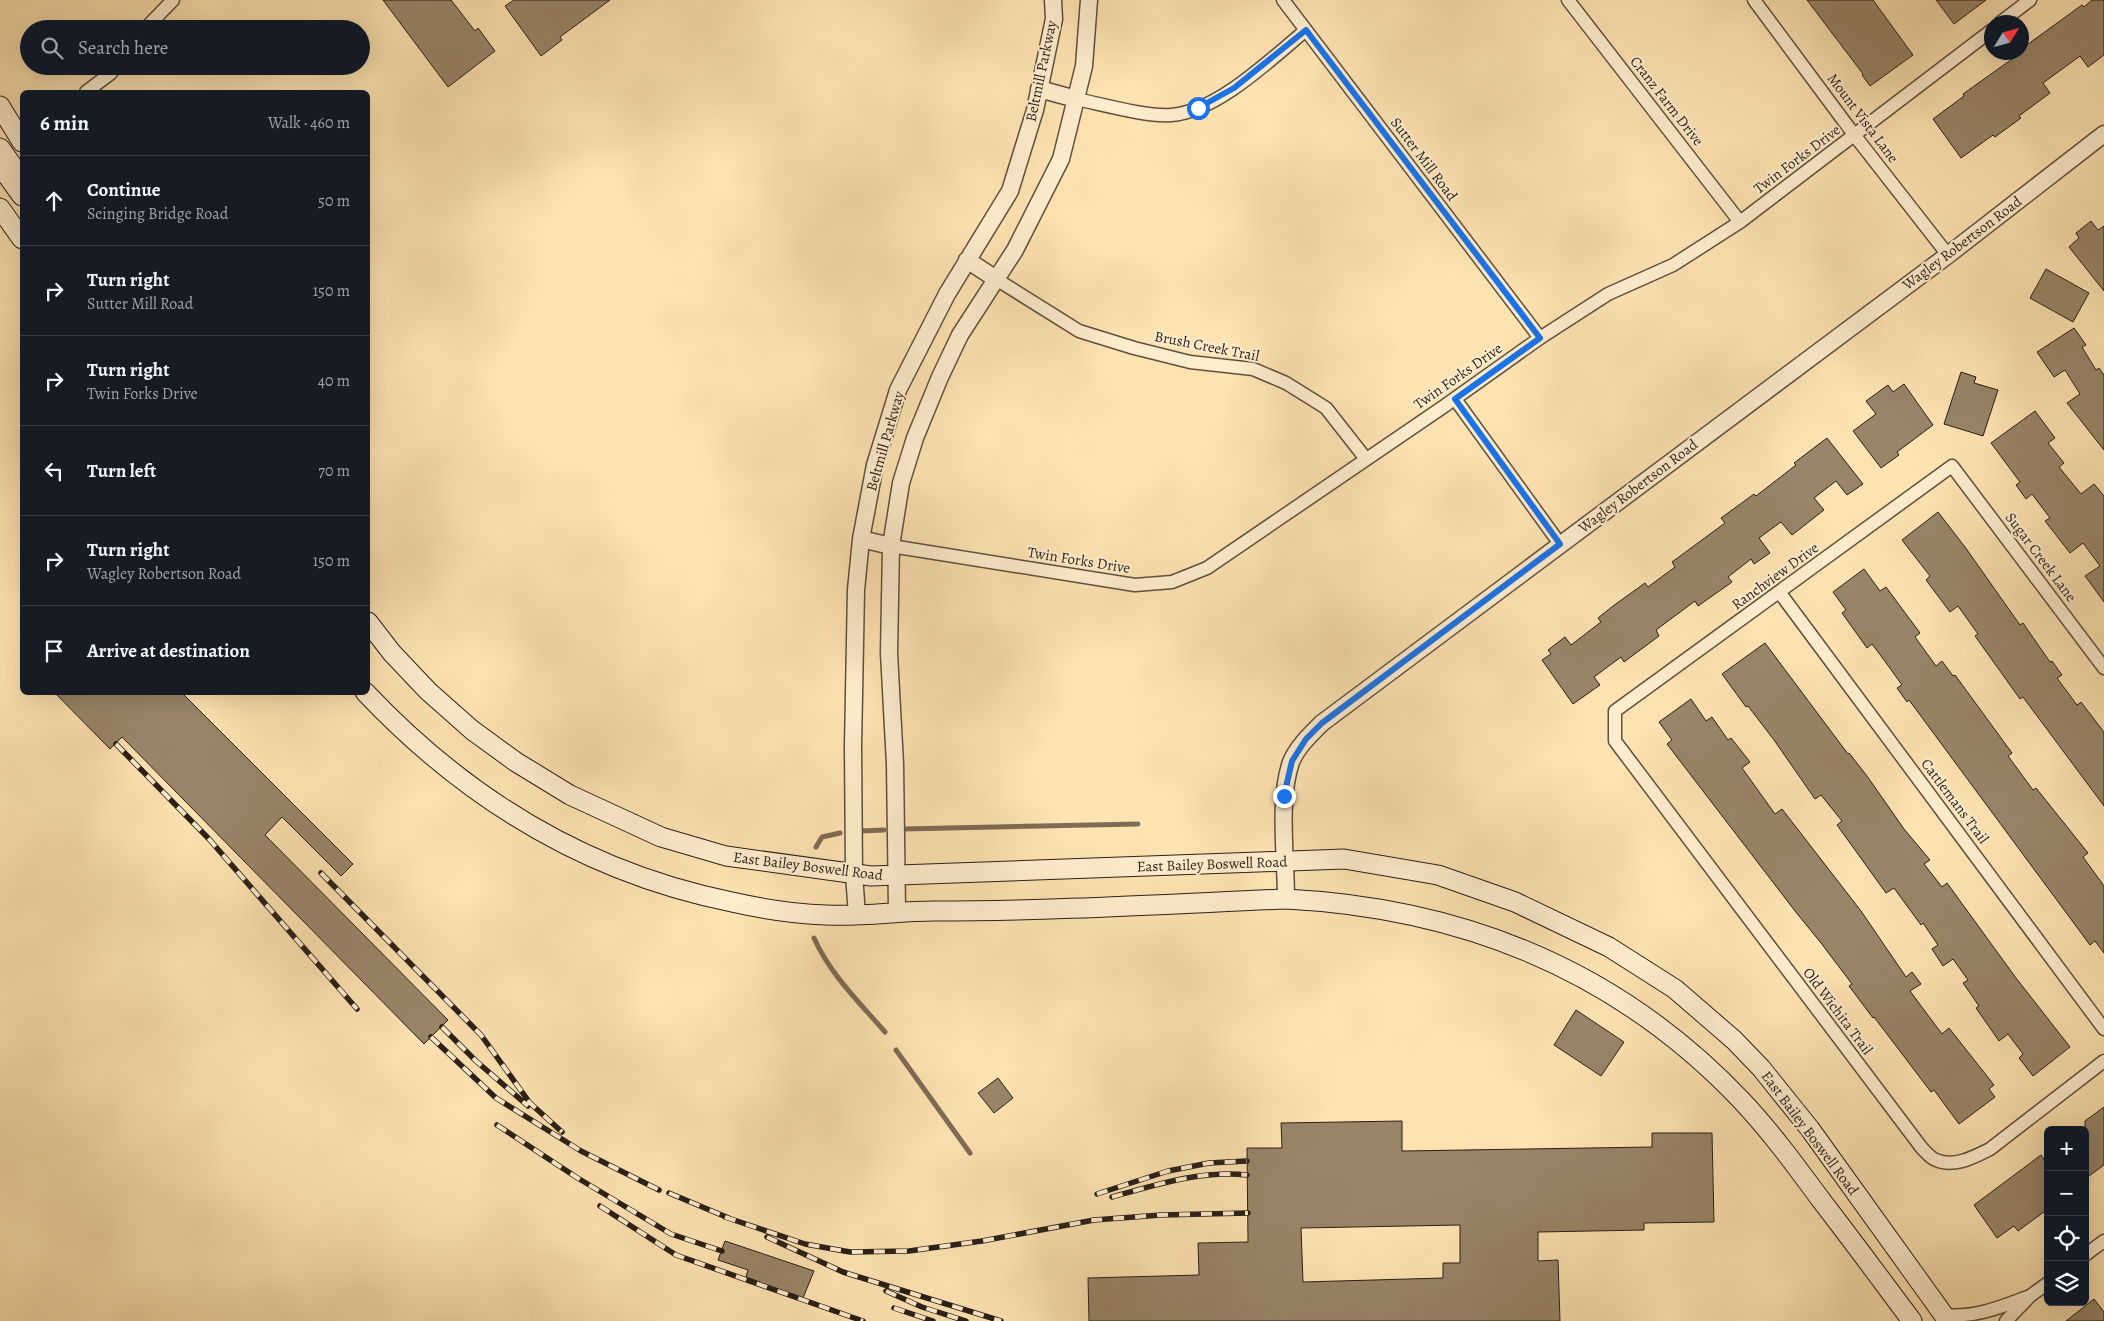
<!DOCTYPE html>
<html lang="en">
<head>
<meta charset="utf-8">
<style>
  body { margin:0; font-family:Alegreya,serif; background:#242831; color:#f1f3f6 }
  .controls { position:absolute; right:15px; bottom:15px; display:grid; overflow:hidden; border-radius:8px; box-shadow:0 5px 20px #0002 }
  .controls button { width:45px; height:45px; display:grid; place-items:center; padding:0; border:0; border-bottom:1px solid #363941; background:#171b24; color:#f1f3f6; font:25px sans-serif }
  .compass { position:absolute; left:1984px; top:15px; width:45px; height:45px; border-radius:50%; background:#171b24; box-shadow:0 5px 20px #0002; rotate:53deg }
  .stop { position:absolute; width:15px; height:15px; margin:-11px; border:4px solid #1a73e8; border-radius:50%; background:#fff }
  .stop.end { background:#1a73e8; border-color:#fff; box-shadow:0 1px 5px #0008 }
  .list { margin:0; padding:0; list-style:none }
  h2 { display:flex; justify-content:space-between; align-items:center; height:65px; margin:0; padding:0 20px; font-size:21px }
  h2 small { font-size:16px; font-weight:400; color:#9ea1a6 }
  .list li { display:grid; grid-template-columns:32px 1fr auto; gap:15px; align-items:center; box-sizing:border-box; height:90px; padding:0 20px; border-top:1px solid #363941 }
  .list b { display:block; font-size:19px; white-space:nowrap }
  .list p { margin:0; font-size:16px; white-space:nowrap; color:#9ea1a6 }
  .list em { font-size:16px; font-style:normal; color:#9ea1a6 }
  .icon { flex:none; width:28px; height:28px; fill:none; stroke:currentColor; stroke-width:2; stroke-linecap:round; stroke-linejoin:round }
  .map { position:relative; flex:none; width:2104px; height:1321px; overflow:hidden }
  .search { position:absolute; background:#171b24; box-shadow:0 5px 20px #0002; left:20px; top:20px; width:350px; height:55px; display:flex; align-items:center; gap:12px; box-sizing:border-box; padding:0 18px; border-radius:28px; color:#9ea1a6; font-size:19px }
  .panel { position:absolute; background:#171b24; box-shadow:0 5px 20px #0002; left:20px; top:90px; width:350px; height:605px; border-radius:8px }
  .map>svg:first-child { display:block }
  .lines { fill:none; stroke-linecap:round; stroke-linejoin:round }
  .stream { stroke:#7e6c54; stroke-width:5 }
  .building { fill:#988568; stroke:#291f17; fill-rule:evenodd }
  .minor-casing { stroke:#5e503e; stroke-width:15 }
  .tertiary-casing { stroke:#5e503e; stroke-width:19 }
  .secondary-casing { stroke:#291f17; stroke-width:21 }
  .minor { stroke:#feedcd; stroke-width:12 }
  .tertiary { stroke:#feedcd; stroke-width:16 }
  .secondary { stroke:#feedcd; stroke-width:19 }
  .rail-casing { stroke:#291f17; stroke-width:5.5 }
  .rail { stroke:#feedcd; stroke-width:4; stroke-dasharray:11; stroke-linecap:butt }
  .route { stroke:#1a73e8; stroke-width:6 }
  .labels { text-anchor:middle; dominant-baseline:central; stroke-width:4; stroke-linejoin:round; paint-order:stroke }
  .street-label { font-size:15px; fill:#291f17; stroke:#feedcd }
</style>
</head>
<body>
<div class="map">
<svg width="2104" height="1321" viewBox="0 0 2104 1321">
  <rect width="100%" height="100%" fill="#fee3b2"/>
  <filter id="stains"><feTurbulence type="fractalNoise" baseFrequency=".004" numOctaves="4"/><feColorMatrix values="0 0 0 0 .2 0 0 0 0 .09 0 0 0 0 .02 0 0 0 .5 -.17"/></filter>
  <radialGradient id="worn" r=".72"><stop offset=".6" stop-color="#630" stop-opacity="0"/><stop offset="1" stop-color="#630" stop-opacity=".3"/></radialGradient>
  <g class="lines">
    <!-- stream -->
    <path class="stream" d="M903 829 1138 824
      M861 831 884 830
      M816 847 822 837 840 833
      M814 938C830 974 859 1002 885 1032
      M896 1050 970 1153"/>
  </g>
  <!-- building -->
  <path class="building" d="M383 0H451L475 31 478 28 495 51 448 87Z
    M514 0H610L560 37 562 40 541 56 505 6Z
    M1807 0H1873L1913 55 1870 86 1862 75 1863 74Z
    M1936 0H1986L1954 24Z
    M2092 0H2104V55L2088 67 2080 56 2043 83 2050 93 2019 116 2021 118 1995 137 1993 135 1961 158 1933 119 1964 96 1963 94 2022 52 2026 49 2024 47 2082 5 2084 7Z
    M2091 221 2098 230 2104 226V291L2069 247 2079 238 2076 233Z
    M2046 269 2089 293 2073 322 2030 298Z
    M2074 328 2086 345 2082 347 2096 370 2099 368 2104 375V450L2067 403 2080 394 2065 370 2054 377 2037 352Z
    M1961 372 1976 377 1974 383 1998 390 1983 436 1944 424Z
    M1904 384 1933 425 1897 452 1899 455 1881 468 1853 431 1876 414 1866 401 1888 385 1893 392Z
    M2035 411 2055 438 2048 443 2064 463 2059 467 2081 494 2094 484 2104 496V602L2085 576 2100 566 2083 543 2070 553 2045 521 2050 518 2032 494 2026 499 2016 485 2020 482 1991 443Z
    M1827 438 1863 484 1847 495 1836 481 1814 498 1824 510 1792 535 1781 522 1759 538 1770 553 1754 564 1751 559 1728 577 1732 582 1698 606 1695 601 1656 630 1659 636 1624 662 1621 657 1594 677 1600 685 1573 704 1542 660 1551 654 1548 650 1565 637 1571 645 1601 622 1598 618 1613 606 1645 583 1648 587 1675 567 1672 562 1725 523 1721 518 1754 494 1756 496 1796 465 1794 463Z
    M1938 512 1965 547 2020 625 2023 623 2050 662 2052 661 2062 675 2057 678 2077 705 2081 702 2104 732V806L2023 697 2020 699 1975 636 1978 634 1958 606 1950 612 1926 580 1930 576 1902 540Z
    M1864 569 1880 591 1886 587 1920 633 1915 637 1936 666 1942 661 1953 676 1955 675 2012 753 2008 756 2033 790 2036 788 2088 853 2083 857 2104 886V953L2095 941 2090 945 1909 700 1907 702 1897 688 1902 685 1884 660 1872 644 1867 648 1842 613 1846 610 1833 592Z
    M1765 643 1848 754 1849 753 1867 776 1904 829 1930 860 1924 864 1942 887 1947 883 2016 978 2070 1047 2033 1076 2019 1058 2023 1054 2008 1034 1999 1041 1976 1008 1979 1006 1963 983 1968 980 1953 959 1943 966 1932 949 1938 945 1923 923 1921 925 1894 888 1886 893 1837 825 1842 821 1821 795 1815 799 1774 740 1748 706 1746 707 1722 674Z
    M54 692H181L353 864 341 876 282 817 265 835 448 1020 424 1044 122 737 110 749Z
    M1691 699 1706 721 1712 717 1728 740 1731 738 1750 762 1742 768 1775 814 1782 809 1861 911 1906 977 1912 972 1921 984 1910 991 1942 1034 1949 1028 1994 1085 1989 1089 1995 1097 1959 1124 1934 1090 1931 1092 1874 1017 1873 1018 1849 986 1852 984 1821 943 1795 911 1667 744 1672 740 1659 722Z
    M1576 1010 1624 1042 1601 1076 1554 1045Z
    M998 1078 1013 1098 994 1113 978 1093Z
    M2104 1107V1165L2085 1179V1121Z
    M1402 1121V1151L1652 1147V1133H1712L1714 1222 1644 1223V1230L1538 1232V1261L1558 1260 1560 1321H1089L1088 1278 1199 1275 1198 1243 1248 1242 1247 1148H1282L1281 1123ZM1460 1225V1263H1443V1278L1303 1282 1301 1228Z
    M2041 1155 2048 1165V1209L2018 1231 2014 1226 1997 1238 1974 1205Z
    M725 1241 814 1271 803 1298 759 1284 760 1282 746 1277 748 1270 718 1260Z
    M2094 1299 2104 1312V1321H2066Z"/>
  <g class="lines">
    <!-- minor casing -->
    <g class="minor-casing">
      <path id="minor" d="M1283 0 1540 338
        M1568 0 1740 222
        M1754 0 1855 136 1948 255
        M2001 22 2030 0
        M145 29 173 0
        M86 92 111 73 116 66
        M1076 99C1101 104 1147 117 1171 115 1217 112 1271 59 1306 30
        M996 279 1079 331 1134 348 1190 362 1253 369 1286 383 1326 408 1366 459
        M1455 399 1560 544
        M891 546 1135 585 1172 582 1207 568 1443 407 1540 338 1608 294 1673 265 1740 222 1992 30
        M1780 593 2104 1029
        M2104 668 1952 466 1615 711V741L1921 1147C1925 1151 1930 1158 1936 1160 1954 1168 1974 1157 1990 1149L2104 1061
        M2085 1255 2104 1241
        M1943 1315C1975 1318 2001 1307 2030 1296
        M2006 1321 2030 1296 2048 1283"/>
    </g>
    <!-- tertiary casing -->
    <g class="tertiary-casing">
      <path id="tertiary" d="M1039 89 1076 99
        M967 260 996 279
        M861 539 891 546
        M1286 899C1286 858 1278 799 1291 762 1297 747 1311 734 1322 723L1948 255 2104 134
        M897 911 895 764 889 653 891 546 901 483 915 438 940 377 960 335 1015 250 1061 159 1084 66 1089 0
        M857 915 854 874 853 746 856 590 861 539 875 465 898 390 947 294 1010 191 1035 110 1054 19 1053 0"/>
    </g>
    <!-- secondary casing -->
    <g class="secondary-casing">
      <path id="secondary" d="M0 106 22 142
        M0 148 22 179
        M4 171 22 196
        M0 208 22 239
        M368 622 392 653 428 691 472 730 516 762 570 795 661 837 726 856 871 876 1344 859 1438 875 1515 902 1609 947 1675 989 1734 1040 1761 1068 1810 1129 1948 1321
        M365 692C466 799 587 873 732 902 763 909 794 914 826 915 862 917 898 911 934 911 1051 911 1169 904 1286 899 1463 908 1619 971 1742 1101 1771 1132 1796 1166 1821 1200 1852 1240 1882 1281 1912 1321"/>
    </g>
    <!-- minor -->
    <use href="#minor" class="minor"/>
    <!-- tertiary -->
    <use href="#tertiary" class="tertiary"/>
    <!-- secondary -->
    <use href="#secondary" class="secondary"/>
    <!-- rail casing -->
    <g class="rail-casing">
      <path id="rail" d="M116 744 209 839 357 1009
        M321 873 481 1035 530 1103 562 1132
        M442 1027 476 1061 528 1106
        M431 1037 496 1098 581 1151 659 1190
        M497 1125 576 1177 671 1234 722 1251
        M669 1193 731 1219
        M1097 1194 1168 1171 1209 1163 1247 1161
        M1112 1197C1156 1185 1201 1170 1247 1175
        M600 1206 676 1255 863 1321
        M725 1217 805 1244 850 1252 909 1251 982 1241 1094 1220 1161 1215 1248 1213
        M767 1237 843 1272 1001 1321
        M886 1291 922 1307 966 1321
        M894 1308 933 1321"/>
    </g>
    <!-- rail -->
    <use href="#rail" class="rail"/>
  </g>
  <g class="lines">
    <!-- route -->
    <path class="route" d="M1198 108 1234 88 1306 30 1540 338 1455 399 1560 544 1322 723 1306 739 1292 761 1284 796"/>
  </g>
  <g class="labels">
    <!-- street labels -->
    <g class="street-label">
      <text transform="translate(1041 71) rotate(-78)">Beltmill Parkway</text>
      <text transform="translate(1667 101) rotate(52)">Cranz Farm Drive</text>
      <text transform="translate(1863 118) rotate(53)">Mount Vista Lane</text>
      <text transform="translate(1424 159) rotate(53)">Sutter Mill Road</text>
      <text transform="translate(1797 159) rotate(-37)">Twin Forks Drive</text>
      <text transform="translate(1962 243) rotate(-37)">Wagley Robertson Road</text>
      <text transform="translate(1207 346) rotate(11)">Brush Creek Trail</text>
      <text transform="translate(1458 376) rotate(-35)">Twin Forks Drive</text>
      <text transform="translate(885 441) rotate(-74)">Beltmill Parkway</text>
      <text transform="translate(1638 486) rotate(-37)">Wagley Robertson Road</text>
      <text transform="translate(2041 557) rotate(53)">Sugar Creek Lane</text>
      <text transform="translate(1079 560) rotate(9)">Twin Forks Drive</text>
      <text transform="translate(1775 576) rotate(-36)">Ranchview Drive</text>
      <text transform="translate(1955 801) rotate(53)">Cattlemans Trail</text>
      <text transform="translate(1212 864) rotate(-2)">East Bailey Boswell Road</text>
      <text transform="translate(808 866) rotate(7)">East Bailey Boswell Road</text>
      <text transform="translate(1838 1011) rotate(53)">Old Wichita Trail</text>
      <text transform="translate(1810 1133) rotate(53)">East Bailey Boswell Road</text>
    </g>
  </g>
  <rect width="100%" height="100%" filter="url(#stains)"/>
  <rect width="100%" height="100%" fill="url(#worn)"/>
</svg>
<div class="controls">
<button>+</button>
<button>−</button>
<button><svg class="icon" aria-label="locate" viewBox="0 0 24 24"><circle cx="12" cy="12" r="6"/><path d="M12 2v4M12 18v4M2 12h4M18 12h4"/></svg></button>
<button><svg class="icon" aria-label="layers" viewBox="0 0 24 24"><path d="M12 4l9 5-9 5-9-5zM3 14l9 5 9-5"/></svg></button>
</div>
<svg class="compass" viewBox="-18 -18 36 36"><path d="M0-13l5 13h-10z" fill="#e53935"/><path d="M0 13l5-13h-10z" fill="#9ea1a6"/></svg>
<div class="stop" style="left:1198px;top:108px"></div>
<div class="stop end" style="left:1284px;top:796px"></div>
<div class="search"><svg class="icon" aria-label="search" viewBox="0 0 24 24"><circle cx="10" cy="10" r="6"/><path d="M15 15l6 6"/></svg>Search here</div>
<section class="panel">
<h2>6 min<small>Walk · 460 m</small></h2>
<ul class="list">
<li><svg class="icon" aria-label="ahead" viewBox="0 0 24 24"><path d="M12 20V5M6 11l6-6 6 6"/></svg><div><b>Continue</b><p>Seinging Bridge Road</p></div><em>50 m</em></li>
<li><svg class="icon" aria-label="right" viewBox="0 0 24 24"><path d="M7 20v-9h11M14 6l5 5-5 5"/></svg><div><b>Turn right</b><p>Sutter Mill Road</p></div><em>150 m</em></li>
<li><svg class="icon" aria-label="right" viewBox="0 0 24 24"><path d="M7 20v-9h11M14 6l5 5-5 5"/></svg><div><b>Turn right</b><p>Twin Forks Drive</p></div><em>40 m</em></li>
<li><svg class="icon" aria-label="left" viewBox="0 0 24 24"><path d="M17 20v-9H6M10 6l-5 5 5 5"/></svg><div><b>Turn left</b></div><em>70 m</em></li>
<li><svg class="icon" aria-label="right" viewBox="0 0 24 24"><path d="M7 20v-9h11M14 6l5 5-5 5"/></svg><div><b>Turn right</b><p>Wagley Robertson Road</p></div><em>150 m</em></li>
<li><svg class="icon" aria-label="arrive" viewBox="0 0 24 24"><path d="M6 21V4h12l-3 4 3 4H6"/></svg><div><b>Arrive at destination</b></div></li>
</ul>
</section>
</div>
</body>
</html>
